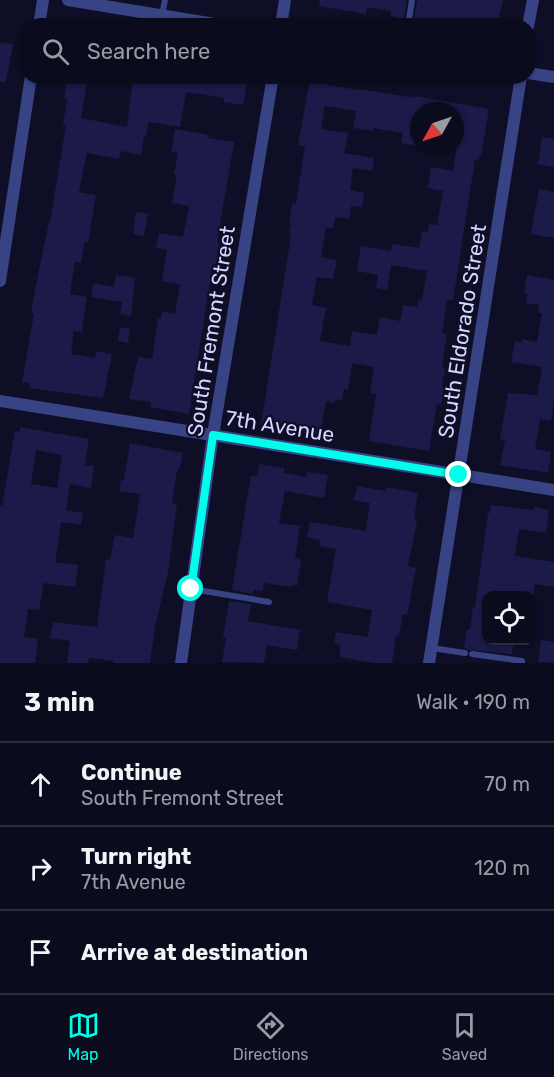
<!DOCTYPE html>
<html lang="en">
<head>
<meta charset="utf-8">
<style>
  body { margin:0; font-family:Rubik,sans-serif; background:#131425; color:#f1f3f6 }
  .controls { position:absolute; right:18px; bottom:18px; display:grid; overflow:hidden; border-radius:12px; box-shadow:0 2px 4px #0004 }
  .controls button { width:54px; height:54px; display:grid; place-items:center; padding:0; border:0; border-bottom:2px solid #2a2b3b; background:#0a0b1c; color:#f1f3f6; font:30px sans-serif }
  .compass { position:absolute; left:410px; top:102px; width:54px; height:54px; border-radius:50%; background:#0a0b1c; box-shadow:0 2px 4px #0004; rotate:230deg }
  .stop { position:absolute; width:18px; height:18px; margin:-14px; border:4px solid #00ffea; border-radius:50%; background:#fff }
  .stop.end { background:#00ffea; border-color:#fff; box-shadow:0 2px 6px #0008 }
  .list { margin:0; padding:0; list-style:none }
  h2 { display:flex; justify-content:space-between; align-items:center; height:78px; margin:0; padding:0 24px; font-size:26px }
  h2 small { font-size:20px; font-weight:400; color:#999ba3 }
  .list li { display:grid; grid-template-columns:39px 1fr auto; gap:18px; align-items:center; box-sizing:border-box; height:84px; padding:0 24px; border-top:2px solid #2a2b3b }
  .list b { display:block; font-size:22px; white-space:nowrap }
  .list p { margin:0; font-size:20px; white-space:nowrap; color:#999ba3 }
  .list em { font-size:20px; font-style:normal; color:#999ba3 }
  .icon { flex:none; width:33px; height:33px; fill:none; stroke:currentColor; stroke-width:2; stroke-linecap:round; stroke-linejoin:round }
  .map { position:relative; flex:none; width:554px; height:663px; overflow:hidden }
  .search { position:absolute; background:#0a0b1c; box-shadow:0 2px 4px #0004; left:18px; right:18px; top:18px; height:66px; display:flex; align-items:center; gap:15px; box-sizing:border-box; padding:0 21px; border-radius:24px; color:#999ba3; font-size:22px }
  .sheet { height:330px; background:#0a0b1c }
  nav { display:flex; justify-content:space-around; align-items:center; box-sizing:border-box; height:84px; border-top:2px solid #2a2b3b; background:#0a0b1c; font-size:16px; color:#999ba3 }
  nav a { display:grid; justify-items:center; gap:3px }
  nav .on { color:#00ffea }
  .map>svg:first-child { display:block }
  .building { fill:#1b1a48; fill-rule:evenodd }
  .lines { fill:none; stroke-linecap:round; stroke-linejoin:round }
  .service { stroke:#384386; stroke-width:6 }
  .minor { stroke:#384386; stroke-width:12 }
  .tertiary { stroke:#384386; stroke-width:12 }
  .route { stroke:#00ffea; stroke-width:8 }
  .labels { text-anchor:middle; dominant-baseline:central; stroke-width:4.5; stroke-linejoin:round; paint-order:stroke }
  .street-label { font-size:21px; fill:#d4d6ff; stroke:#0e0f26 }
</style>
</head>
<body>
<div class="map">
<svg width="554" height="663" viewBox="0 0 554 663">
  <rect width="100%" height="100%" fill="#0e0f26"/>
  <!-- building -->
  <path class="building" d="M320 0H407L404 19 391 16V11L367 7 366 14 319 6Z
    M417 0H503L497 26H444L414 21Z
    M0 42 13 44 6 82H0Z
    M67 76H88L81 118 127 127 133 76H248L243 105 224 102V98L186 92 180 127 149 122 146 136H144L141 155 121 151 119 159 87 153 79 192 96 195 88 242H85L81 263 75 262 70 294 87 297 82 332 74 331 71 354 95 358 96 351 112 354 103 398 29 388 30 383 22 382 34 314 31 313 35 290 49 221 50 222 66 125H63L67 99H64Z
    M310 79 329 82 328 85 359 90V89L415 98V96L489 109 481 156H479V160L475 159 453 301 447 300 442 333 447 334 442 367 445 368 442 387H444L441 405 437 404 429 451 369 441 376 394 370 393 374 367 352 363 348 390 344 389 342 401 335 399V403L326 401 320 435 261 425 291 235 289 234 291 224 289 223 292 203 296 204 301 171 305 146 298 145ZM325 106 356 111 353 128 373 131 374 128 403 133 401 143 419 146V111H455V126L460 127 453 171 431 167 428 188 443 191 437 225 429 224 428 232 422 231 419 248 392 244 391 251 361 246 357 271 378 275 376 288 387 290 391 265 427 271 422 300 418 299 417 307 403 305 400 321 380 317 377 335 352 331 350 346 320 341 326 308 312 305 317 277 333 279 337 260 321 257 326 227 333 229 335 217 349 219 351 206 362 207 364 193 350 190 353 168 372 171 374 158 344 153 348 133 321 129Z
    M175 129 209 135 208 138 234 142 217 243H219L216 264 213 263 189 414 150 407 151 402 129 399 138 357 152 359 158 318 161 319 162 311 175 314 180 284 162 281 167 250 156 248 159 233 183 237 189 206 172 203 177 174H174L178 153 171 152Z
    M542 137 554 139V167L538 164Z
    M539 189 554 192V238L531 234Z
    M136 212 148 214 144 236 133 234Z
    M116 275 135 278 131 316 120 314 122 302 91 297 93 283 114 287Z
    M527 275 554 280V400L551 421 540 419 535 449 551 452 548 473 500 465 505 440 500 439 508 393 537 395 542 367 511 362 515 341 521 343 522 339 537 342 542 313H538L539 305 526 303 528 294 524 293Z
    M120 327 130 329 128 343 118 341Z
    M20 427 89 439 85 465 94 466 91 488 70 484 66 510 83 513 81 525 61 522 55 562 78 565 75 587 44 583 39 610 28 609 24 637 38 639 35 663H0V505L2 506 15 431 20 432ZM36 450 62 455 57 488 31 484Z
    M130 443 183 453 180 467 177 471 172 503 177 504 168 572 155 627 150 663H113L114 661 89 658 88 663H67L70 641 50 638 53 622 97 627 106 559 110 560 115 535 133 538 140 494 119 491 121 480H124Z
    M259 464 284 468V473L306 477 307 472 328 475 324 498 285 491 279 523 300 526 295 558 301 560 297 586 291 585V587L264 583 263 591 254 590 253 594 232 590 251 475 257 476Z
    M357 486 385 491 386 487 418 493 414 519 417 520 408 566 416 568 407 615 403 614 399 636 396 635 392 663H374L340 657V645L334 643 336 632 368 637 372 610 327 602 336 549 319 546 320 540 307 537 310 522 366 531 370 503 354 500Z
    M491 505 533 510 534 507 549 510 546 533 519 529 515 556 554 562V587L535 584 533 596H486V640H514L512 654 469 650 464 648 467 629H470L473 607 475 608 488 513H490Z
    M229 601 251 604 248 621 300 630 297 650 267 645 264 663 222 662 226 638 223 637Z
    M541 640 554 642V663L538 662Z"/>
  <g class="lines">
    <!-- service -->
    <path class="service" d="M162 15 165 0
      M408 26 412 0
      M192 589 269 602
      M432 648 465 653
      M472 654 522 661V663"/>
    <!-- minor -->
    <path class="minor" d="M68 0 227 26
      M281 26 285 0
      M528 26 533 0
      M528 73 554 77
      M0 401 554 490
      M181 663 213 435 273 76
      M429 663 521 76"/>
    <!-- tertiary -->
    <path class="tertiary" d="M39 26 43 0
      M0 281 31 76"/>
  </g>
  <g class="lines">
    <!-- route -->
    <path class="route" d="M191 589 213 435 459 475"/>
  </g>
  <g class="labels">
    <!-- street labels -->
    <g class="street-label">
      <text transform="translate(211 331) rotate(-81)">South Fremont Street</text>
      <text transform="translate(462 331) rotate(-81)">South Eldorado Street</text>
      <text transform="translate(280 426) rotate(9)">7th Avenue</text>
    </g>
  </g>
</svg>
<div class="controls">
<button><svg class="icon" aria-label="locate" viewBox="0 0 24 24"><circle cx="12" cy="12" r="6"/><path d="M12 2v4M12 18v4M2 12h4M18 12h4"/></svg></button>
</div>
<svg class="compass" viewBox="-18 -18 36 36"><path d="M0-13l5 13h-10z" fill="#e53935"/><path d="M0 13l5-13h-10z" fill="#999ba3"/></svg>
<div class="stop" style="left:191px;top:589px"></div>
<div class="stop end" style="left:459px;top:475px"></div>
<div class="search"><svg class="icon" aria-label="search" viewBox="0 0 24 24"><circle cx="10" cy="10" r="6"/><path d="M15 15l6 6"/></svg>Search here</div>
</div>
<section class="sheet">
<h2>3 min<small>Walk · 190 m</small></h2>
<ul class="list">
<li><svg class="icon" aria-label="ahead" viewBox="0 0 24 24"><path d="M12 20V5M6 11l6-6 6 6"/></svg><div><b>Continue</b><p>South Fremont Street</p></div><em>70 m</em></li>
<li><svg class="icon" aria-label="right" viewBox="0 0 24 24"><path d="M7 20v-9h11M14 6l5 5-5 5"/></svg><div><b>Turn right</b><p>7th Avenue</p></div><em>120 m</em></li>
<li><svg class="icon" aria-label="arrive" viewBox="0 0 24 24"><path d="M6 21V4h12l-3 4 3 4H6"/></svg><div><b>Arrive at destination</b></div></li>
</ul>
</section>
<nav>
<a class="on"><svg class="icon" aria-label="map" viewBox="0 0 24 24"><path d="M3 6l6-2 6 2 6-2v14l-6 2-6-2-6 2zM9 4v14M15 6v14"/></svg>Map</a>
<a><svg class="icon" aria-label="directions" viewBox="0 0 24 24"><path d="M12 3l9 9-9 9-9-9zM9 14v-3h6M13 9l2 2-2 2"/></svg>Directions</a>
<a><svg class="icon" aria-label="saved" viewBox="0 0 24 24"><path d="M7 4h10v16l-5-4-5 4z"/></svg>Saved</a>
</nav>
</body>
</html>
